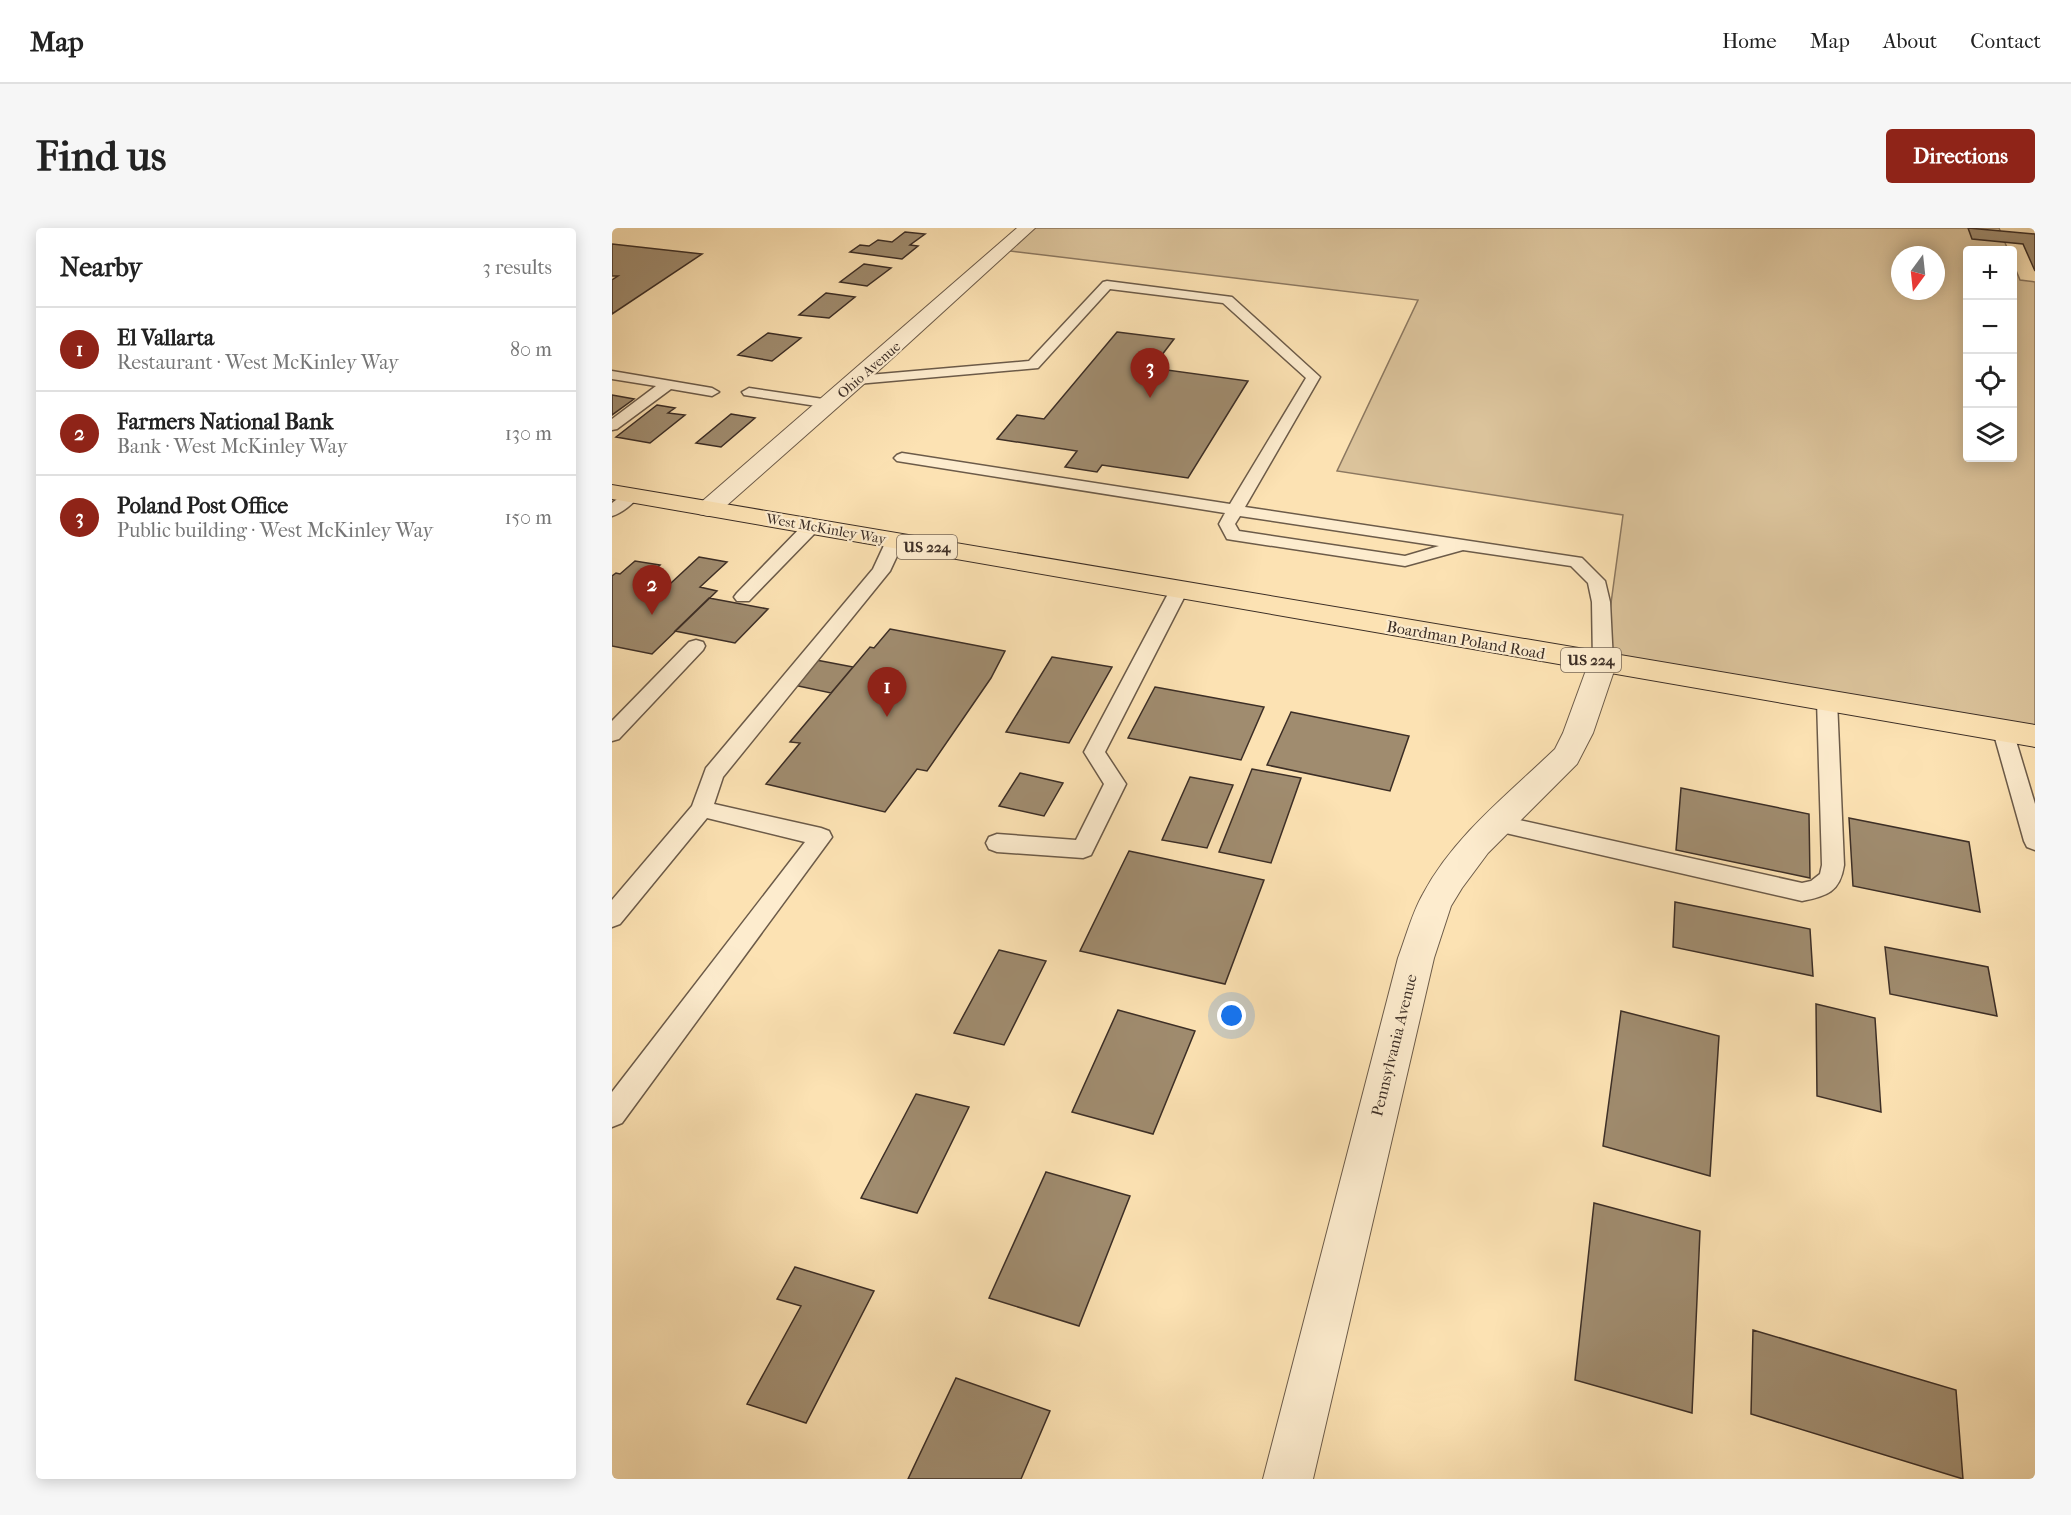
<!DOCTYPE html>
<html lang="en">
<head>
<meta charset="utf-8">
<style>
  body { margin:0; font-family:"IM FELL French Canon",serif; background:#f6f6f6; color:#222 }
  .controls { position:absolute; right:18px; top:18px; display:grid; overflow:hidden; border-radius:6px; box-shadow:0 3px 15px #0003 }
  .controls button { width:54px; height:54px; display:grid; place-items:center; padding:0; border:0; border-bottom:2px solid #e0e0e0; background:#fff; color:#222; font:30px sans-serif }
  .compass { position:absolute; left:1279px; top:18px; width:54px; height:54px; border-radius:50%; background:#fff; box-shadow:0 3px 15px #0003; rotate:195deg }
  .you { position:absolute; left:620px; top:788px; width:21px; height:21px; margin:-15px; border:4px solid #fff; border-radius:50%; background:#1a73e8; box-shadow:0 0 0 9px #1a73e833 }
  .badge { display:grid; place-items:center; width:39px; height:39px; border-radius:50%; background:#8f2418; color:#fff; font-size:20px; font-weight:700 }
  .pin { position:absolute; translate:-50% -50px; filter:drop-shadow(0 2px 3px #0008) }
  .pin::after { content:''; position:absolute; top:32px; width:21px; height:18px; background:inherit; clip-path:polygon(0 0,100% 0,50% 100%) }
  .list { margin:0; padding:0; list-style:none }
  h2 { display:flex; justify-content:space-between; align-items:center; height:78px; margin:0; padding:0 24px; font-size:26px }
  h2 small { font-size:20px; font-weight:400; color:#767676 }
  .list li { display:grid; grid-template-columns:39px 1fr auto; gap:18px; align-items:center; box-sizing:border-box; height:84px; padding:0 24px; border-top:2px solid #e0e0e0 }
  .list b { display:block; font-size:22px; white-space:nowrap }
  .list p { margin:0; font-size:20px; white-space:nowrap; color:#767676 }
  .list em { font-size:20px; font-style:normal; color:#767676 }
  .icon { flex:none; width:33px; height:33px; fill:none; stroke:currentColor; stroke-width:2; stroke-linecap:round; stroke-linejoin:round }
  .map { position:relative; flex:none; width:1423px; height:1251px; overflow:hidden; border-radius:6px }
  header { display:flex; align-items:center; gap:36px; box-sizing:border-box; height:84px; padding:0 30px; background:#fff; border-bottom:2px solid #e0e0e0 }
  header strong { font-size:28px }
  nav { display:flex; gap:33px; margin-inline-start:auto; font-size:21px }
  .intro { display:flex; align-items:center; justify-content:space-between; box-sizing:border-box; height:144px; padding:0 36px }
  h1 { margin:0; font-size:42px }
  .button { padding:15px 27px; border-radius:6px; background:#8f2418; color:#fff; font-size:21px; font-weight:700 }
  main { display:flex; gap:36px; padding:0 36px }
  aside { flex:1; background:#fff; border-radius:6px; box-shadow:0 3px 15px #0003 }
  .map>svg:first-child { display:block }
  .green { fill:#dbc39b; stroke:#8c7860; stroke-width:1.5; fill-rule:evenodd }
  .building { fill:#a08c6f; stroke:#3c2e26; stroke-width:1.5 }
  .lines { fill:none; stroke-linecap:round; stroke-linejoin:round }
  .service-casing { stroke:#6c5b49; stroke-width:3 }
  .minor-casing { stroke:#6c5b49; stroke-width:2 }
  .primary-casing { stroke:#3c2e26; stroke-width:2 }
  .service { fill:#fdecce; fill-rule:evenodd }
  .minor { fill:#fdecce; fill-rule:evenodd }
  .primary { fill:#fce2b3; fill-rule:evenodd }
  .labels { text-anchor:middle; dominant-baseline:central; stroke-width:4.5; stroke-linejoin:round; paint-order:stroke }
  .far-street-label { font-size:14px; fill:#3c2e26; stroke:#fdecce }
  .shield { fill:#fdecce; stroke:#766758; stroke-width:1.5 }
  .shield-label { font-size:15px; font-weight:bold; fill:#3c2e26 }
  .street-label { font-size:16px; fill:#3c2e26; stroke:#fdecce }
</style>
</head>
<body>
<header>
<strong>Map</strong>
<nav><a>Home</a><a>Map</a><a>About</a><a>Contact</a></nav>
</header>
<div class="intro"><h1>Find us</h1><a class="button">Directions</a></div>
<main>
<aside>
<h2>Nearby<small>3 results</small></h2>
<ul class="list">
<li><span class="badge">1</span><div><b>El Vallarta</b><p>Restaurant · West McKinley Way</p></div><em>80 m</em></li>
<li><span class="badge">2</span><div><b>Farmers National Bank</b><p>Bank · West McKinley Way</p></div><em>130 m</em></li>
<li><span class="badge">3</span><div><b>Poland Post Office</b><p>Public building · West McKinley Way</p></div><em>150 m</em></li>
</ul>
</aside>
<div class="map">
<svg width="1423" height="1251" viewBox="0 0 1423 1251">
  <rect width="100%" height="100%" fill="#fce2b3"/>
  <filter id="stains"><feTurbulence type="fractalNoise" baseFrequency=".00333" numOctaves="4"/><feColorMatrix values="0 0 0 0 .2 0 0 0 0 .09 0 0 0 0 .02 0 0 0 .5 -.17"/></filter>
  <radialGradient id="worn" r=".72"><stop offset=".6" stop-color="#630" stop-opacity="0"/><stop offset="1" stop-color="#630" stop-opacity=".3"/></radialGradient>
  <!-- green -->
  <path class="green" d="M415 0H1387L1396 22H1356V230H1400L1401 35 1408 52 1423 54V508L991 434 1011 287 725 243 806 72 390 22ZM1288 27H1324V63H1288Z"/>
  <!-- building -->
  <path class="building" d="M1356 0 1423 6V43L1411 16 1360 11Z
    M293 4 313 6 298 17 306 18 290 31 238 24 248 17 257 18 266 12 280 14Z
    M0 16 90 26 0 86V52L6 48H0Z
    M252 36 279 40 255 58 228 54Z
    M214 65 243 69 217 90 187 87Z
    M505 104 562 111 540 140 636 153 576 250 490 237 485 244 453 239 465 223 385 211 405 187 432 191Z
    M156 105 189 110 160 133 126 127Z
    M0 167 22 171 0 187Z
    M45 177 63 180 56 185 73 187 38 215 4 209Z
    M119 186 143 190 109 219 84 215Z
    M87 329 115 334 88 359 105 363 40 426 0 418V348L4 345 8 346 23 333 48 337 34 350 59 355Z
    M97 370 156 381 123 415 63 403Z
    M278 401 393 423 379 450 315 543 305 541 273 584 154 556 188 515 178 514 258 419 262 420Z
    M440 429 500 439 457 515 394 504Z
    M199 431 241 439 219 465 177 456Z
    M543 459 652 479 629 532 516 510Z
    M679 484 797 508 778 563 655 537Z
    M640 541 689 550 659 635 607 624Z
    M408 545 451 555 432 588 387 578Z
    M578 549 621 557 595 620 550 612Z
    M1069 560 1197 586 1198 650 1064 622Z
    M1237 590 1357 614 1368 684 1241 658Z
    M517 623 652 652 613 756 468 723Z
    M1063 674 1198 701 1201 748 1061 719Z
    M1273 719 1376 739 1385 788 1278 766Z
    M387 722 434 733 392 817 342 805Z
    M1204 776 1263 790 1269 884 1205 868Z
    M506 782 583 803 541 906 460 884Z
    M1009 783 1107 808 1098 948 991 918Z
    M304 866 357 879 305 985 249 970Z
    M434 944 518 968 467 1098 377 1070Z
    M982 975 1088 1003 1080 1185 963 1152Z
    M183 1039 262 1063 194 1195 135 1176 189 1078 165 1071Z
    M1141 1102 1344 1162 1351 1251 1139 1186Z
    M344 1150 438 1183 409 1251H296Z"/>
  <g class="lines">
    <!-- service casing -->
    <g class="service-casing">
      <path id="service" d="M495 53 620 69 708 149 633 279 970 330 993 353 998 374 1001 434 998 439 991 440 984 439 981 434 980 374 976 355 959 338 851 322 793 338 621 312 615 311 607 296 613 285 285 233 282 230 285 227 290 225 618 276 694 150 611 75 498 61 426 140 245 156 238 152 245 148 417 133 491 54ZM628 288 827 318 793 328 627 303 623 296Z
        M0 143 100 160 107 164 100 168 59 161 5 201 0 202V191L44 158 0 151Z
        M137 160 218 172 225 176 218 180 132 167 130 164Z
        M19 263 27 268C21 276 10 285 0 288V275L13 265Z
        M199 294 207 299 205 303 137 373H125L122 369 125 365 193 295Z
        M283 308 289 309 292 313 278 343 111 549 102 576 209 600 217 603 220 609 10 895 0 899V864L193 614 95 590 8 696 0 699V672L80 578 94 540 261 341 274 313 277 309Z
        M567 356 573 358 576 362 493 524 514 556 479 627 471 630 385 624 377 621 374 615 377 609 385 606 464 612 492 556 472 524 558 362 561 358Z
        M84 412 91 414 93 418 91 422 7 511 0 513V493L77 414Z
        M1215 465 1222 467 1225 472 1232 637C1228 664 1215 668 1190 673L885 603 877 601 874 595 877 589 885 587 1190 655 1199 653 1208 646 1210 637 1205 472 1208 467Z
        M1391 496 1398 498 1401 503 1423 576V622L1415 619 1412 613 1381 503 1384 498Z"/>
    </g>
    <!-- minor casing -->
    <g class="minor-casing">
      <path id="minor" d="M405 0H423L252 156 105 286 96 288 87 286 84 281 87 276Z
        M991 425 1001 427 1005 434 981 505 965 536 876 625 850 660 839 678 822 730 701 1251H651L786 730C794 709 800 685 811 666 842 608 896 566 943 521L951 505 977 434 981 427Z"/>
    </g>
    <!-- primary casing -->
    <g class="primary-casing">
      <path id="primary" d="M0 257 1423 497V519L0 271Z"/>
    </g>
    <!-- service -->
    <use href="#service" class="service"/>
    <!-- minor -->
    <use href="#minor" class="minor"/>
    <!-- primary -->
    <use href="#primary" class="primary"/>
  </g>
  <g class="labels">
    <!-- far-street labels -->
    <g class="far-street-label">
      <text transform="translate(257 142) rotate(-41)">Ohio Avenue</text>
      <text transform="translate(214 301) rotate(10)">West McKinley Way</text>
    </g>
    <!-- shield labels -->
    <g class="shield">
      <rect x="285" y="307" width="60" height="24" rx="4.5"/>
      <rect x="949" y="420" width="60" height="24" rx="4.5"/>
    </g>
    <g class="shield-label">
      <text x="315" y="319">US 224</text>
      <text x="979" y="432">US 224</text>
    </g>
    <!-- street labels -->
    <g class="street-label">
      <text transform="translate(854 412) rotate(10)">Boardman Poland Road</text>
      <text transform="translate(782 817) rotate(-76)">Pennsylvania Avenue</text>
    </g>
  </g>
  <rect width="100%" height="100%" filter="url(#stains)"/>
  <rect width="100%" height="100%" fill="url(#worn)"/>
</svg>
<div class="controls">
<button>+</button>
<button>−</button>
<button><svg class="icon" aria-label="locate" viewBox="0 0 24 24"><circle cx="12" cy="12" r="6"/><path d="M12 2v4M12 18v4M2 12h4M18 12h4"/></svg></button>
<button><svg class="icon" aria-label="layers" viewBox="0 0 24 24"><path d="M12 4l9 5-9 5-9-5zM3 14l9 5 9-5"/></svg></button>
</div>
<svg class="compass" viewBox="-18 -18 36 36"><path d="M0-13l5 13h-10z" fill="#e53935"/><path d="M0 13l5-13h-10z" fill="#767676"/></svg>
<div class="you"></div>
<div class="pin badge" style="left:275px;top:489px">1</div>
<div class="pin badge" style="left:40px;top:387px">2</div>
<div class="pin badge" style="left:538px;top:170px">3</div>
</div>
</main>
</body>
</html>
